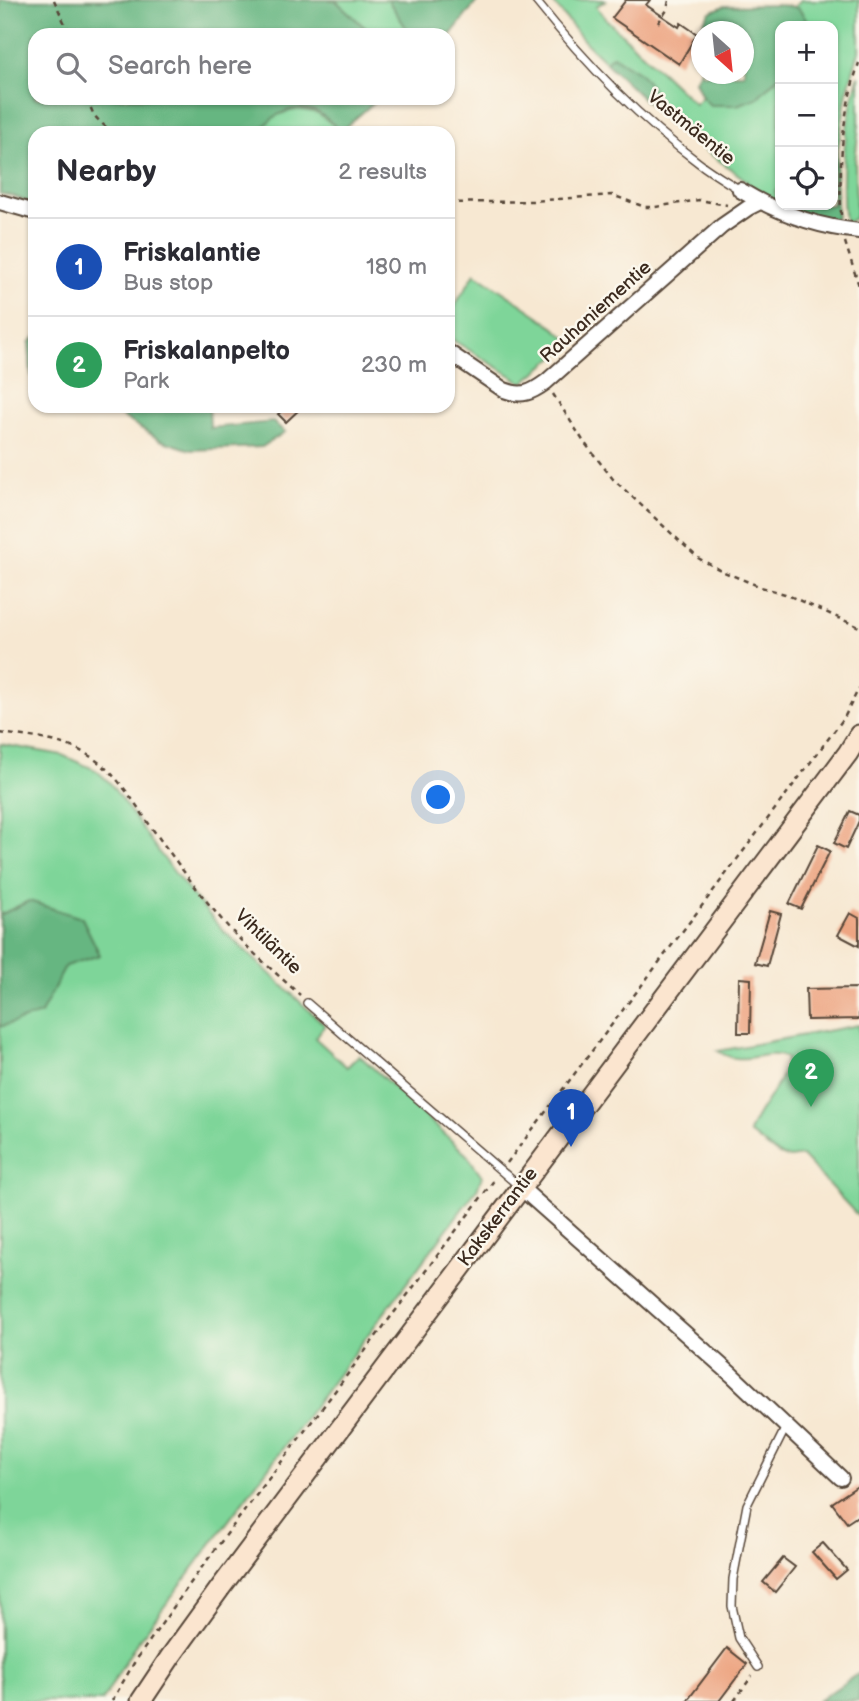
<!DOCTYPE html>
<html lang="en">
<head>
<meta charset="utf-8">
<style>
  body { margin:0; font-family:"Balsamiq Sans",sans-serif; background:#f2f2f3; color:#2b2b33 }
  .controls { position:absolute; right:21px; top:21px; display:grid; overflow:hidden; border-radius:14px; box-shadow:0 2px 5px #0004 }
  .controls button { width:63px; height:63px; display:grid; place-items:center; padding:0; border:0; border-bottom:2px solid #e1e1e2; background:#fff; color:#2b2b33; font:35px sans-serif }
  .compass { position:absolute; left:691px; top:21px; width:63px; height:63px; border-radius:50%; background:#fff; box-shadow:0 2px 5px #0004; rotate:153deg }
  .you { position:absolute; left:439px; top:798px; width:24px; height:24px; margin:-18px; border:5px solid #fff; border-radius:50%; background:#1a73e8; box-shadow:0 0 0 10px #1a73e833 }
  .badge { display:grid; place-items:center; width:46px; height:46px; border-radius:50%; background:#1f6fb2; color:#fff; font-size:23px; font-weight:700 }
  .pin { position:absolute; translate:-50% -58px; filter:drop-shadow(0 2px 4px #0008) }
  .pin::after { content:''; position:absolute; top:37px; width:24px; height:21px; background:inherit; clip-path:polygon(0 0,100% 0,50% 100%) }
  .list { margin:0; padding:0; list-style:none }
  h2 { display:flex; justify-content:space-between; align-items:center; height:91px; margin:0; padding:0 28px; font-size:30px }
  h2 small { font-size:23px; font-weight:400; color:#7c7c81 }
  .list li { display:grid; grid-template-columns:46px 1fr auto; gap:21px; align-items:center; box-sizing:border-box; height:98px; padding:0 28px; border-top:2px solid #e1e1e2 }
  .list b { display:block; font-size:26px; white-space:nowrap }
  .list p { margin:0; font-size:23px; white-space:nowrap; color:#7c7c81 }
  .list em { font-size:23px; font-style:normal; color:#7c7c81 }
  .icon { flex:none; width:38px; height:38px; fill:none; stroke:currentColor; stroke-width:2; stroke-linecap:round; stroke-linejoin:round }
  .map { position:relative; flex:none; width:859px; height:1701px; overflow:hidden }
  .search { position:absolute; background:#fff; box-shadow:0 2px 5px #0004; left:28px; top:28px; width:427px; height:77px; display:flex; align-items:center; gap:18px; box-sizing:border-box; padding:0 24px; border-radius:21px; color:#7c7c81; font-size:26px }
  .panel { position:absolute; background:#fff; box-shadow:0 2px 5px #0004; left:28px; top:126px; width:427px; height:287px; border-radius:21px }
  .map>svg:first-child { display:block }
  .green { fill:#7ed599; stroke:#5c805c; stroke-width:2 }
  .forest { fill:#66b681; stroke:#507050; stroke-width:2 }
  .building { fill:#eda582 }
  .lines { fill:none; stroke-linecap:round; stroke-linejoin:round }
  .service-casing { stroke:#574639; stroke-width:10 }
  .minor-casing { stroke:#574639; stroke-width:18 }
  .secondary-casing { stroke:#574639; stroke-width:23 }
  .path { stroke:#574639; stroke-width:2.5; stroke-dasharray:5 5; stroke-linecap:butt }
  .service { stroke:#fff; stroke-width:7 }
  .minor { stroke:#fff; stroke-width:14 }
  .secondary { stroke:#fbe5cf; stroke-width:19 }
  .labels { text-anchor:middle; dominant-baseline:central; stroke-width:5; stroke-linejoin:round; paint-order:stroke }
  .street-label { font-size:19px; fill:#3b2a1e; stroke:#fbf7ec }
</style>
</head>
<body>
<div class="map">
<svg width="859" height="1701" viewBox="0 0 859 1701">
  <rect width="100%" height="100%" fill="#fbf7ec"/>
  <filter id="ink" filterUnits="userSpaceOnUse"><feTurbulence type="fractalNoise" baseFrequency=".0143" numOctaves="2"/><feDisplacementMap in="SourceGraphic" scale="14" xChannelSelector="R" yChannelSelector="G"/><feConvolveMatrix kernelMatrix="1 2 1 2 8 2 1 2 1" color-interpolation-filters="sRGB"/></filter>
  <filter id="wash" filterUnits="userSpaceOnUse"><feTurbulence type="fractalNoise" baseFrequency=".00686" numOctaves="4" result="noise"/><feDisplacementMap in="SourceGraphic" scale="28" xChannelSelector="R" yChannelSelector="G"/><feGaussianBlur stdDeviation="1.57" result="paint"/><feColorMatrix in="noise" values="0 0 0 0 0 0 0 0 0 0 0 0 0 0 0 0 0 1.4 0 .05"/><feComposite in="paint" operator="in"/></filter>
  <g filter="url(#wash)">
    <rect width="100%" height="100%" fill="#f7e8d2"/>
    <!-- green -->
    <path class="green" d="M335 0H388L411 35H373Z
      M551 0H607L596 6 608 21 695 104 726 74H744V56L801 0H859V51L847 92 837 154 835 147 833 145V26H780V186L775 191 778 202 743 186 747 181 672 126 585 42Z
      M859 75V122L855 162 856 214 855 218 846 223C843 214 843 205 843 195 842 155 847 114 859 75Z
      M299 109 318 113 341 131 339 133H260C270 115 280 113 299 109Z
      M475 273 540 317 572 342 523 383 448 337V317Z
      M0 744 62 755 96 770 110 783 158 851 192 895 222 929 325 1025 315 1038 347 1067 359 1055 467 1155 482 1176 477 1189 134 1647 102 1701H0V924L29 901 0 915Z
      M859 1025V1217L802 1156 790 1158 779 1155 749 1133C757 1108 785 1084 786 1058 765 1047 744 1069 718 1051Z"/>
    <!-- forest -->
    <path class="forest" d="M0 0H335L373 35H35V98H379L341 131C334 126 326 117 319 113 297 102 271 113 260 133H35V205L13 196 0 194Z
      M388 0H478L448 38V35H411Z
      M776 5C798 6 800 6 809 26H780V75L757 98 737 105H710L702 97 695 81 701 69 702 74H744V32L705 31 704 21 710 12 724 6Z
      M613 56 640 73 654 91 652 99 648 103 606 63 609 58Z
      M833 145 835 146 837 154 836 181 837 216 833 222H827L782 205H833Z
      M35 337V381L31 374 29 343Z
      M99 406H209L210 428 273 422 285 432 262 447 191 450 160 440 118 414Z
      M29 901 82 918 100 955 65 966 41 1014 0 1027V915Z
      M859 1673V1701H818Z"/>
    <g id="blocks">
      <!-- building -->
      <path class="building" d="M626 0H650L646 5 679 27 681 23 697 34 679 64 612 18Z
        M288 406H303L286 422 278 414Z
        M850 811 859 815V821L846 849 834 843Z
        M818 845 830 851 801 909 789 904Z
        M770 911 781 914 767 966 755 963Z
        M850 913 859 918V946L838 935Z
        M739 978 751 979 750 1033H738Z
        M859 988V1019L807 1020 806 989Z
        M859 1485V1515L847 1523 832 1503Z
        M823 1543 847 1570 836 1579 812 1552Z
        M783 1558 795 1567 775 1592 763 1582Z
        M727 1648 747 1664 719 1701H687Z"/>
    </g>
  </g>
  <g filter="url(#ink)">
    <use href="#blocks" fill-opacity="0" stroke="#574639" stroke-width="2"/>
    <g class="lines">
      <!-- service casing -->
      <g class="service-casing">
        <path id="service" d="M535 0C583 60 637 117 699 163 712 173 726 181 740 190
          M307 1003 520 1187
          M758 1667 739 1638 732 1606 733 1579 747 1505 786 1427"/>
      </g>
      <!-- minor casing -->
      <g class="minor-casing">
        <path id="minor" d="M740 190C776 212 818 227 859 231
          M0 202 35 212
          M448 352 504 390C522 397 531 393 546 382L722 226 748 208 760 202
          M520 1187 732 1375 841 1478"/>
      </g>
      <!-- secondary casing -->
      <g class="secondary-casing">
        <path id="secondary" d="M141 1701 171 1656 221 1587 848 753 859 735"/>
      </g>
      <!-- path -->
      <path class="path" d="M54 0 70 35
        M658 23 667 10 669 0
        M89 98C90 116 101 123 114 133
        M320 133 323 129
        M448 203 533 201 612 195 645 207H655L699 200 727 205
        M841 215C839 163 842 112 859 63
        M845 242 859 286
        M553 394 584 442 613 479 698 558 724 572 761 587 785 594 859 627
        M0 733C30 737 61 739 88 755 117 772 135 804 154 831 176 861 198 892 223 921 244 946 275 972 300 995
        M507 1163 835 730 844 718 859 688
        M112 1701 134 1663 199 1571 495 1179
        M734 1701 752 1676"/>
      <!-- service -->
      <use href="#service" class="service"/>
      <!-- minor -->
      <use href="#minor" class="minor"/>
      <!-- secondary -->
      <use href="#secondary" class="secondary"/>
    </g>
  </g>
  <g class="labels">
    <!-- street labels -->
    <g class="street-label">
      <text transform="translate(691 128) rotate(39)">Vastmäentie</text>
      <text transform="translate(596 312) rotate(-42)">Rauhaniementie</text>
      <text transform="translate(268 942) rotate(44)">Vihtiläntie</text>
      <text transform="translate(498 1217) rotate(-53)">Kakskerrantie</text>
    </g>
  </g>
</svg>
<div class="controls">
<button>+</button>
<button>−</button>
<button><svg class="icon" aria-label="locate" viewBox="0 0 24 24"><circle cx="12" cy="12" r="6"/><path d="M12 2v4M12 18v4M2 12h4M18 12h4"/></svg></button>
</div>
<svg class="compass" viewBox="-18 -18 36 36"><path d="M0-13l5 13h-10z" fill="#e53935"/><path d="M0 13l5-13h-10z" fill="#7c7c81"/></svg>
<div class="you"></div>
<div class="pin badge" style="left:571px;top:1147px;background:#1a4fb4">1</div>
<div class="pin badge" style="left:811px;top:1107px;background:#2e9e5b">2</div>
<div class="search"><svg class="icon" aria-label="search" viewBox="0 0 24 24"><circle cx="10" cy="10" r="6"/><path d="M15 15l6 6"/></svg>Search here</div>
<section class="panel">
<h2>Nearby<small>2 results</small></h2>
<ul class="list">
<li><span class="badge" style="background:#1a4fb4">1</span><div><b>Friskalantie</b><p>Bus stop</p></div><em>180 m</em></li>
<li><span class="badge" style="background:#2e9e5b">2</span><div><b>Friskalanpelto</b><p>Park</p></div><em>230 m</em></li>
</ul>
</section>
</div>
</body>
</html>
